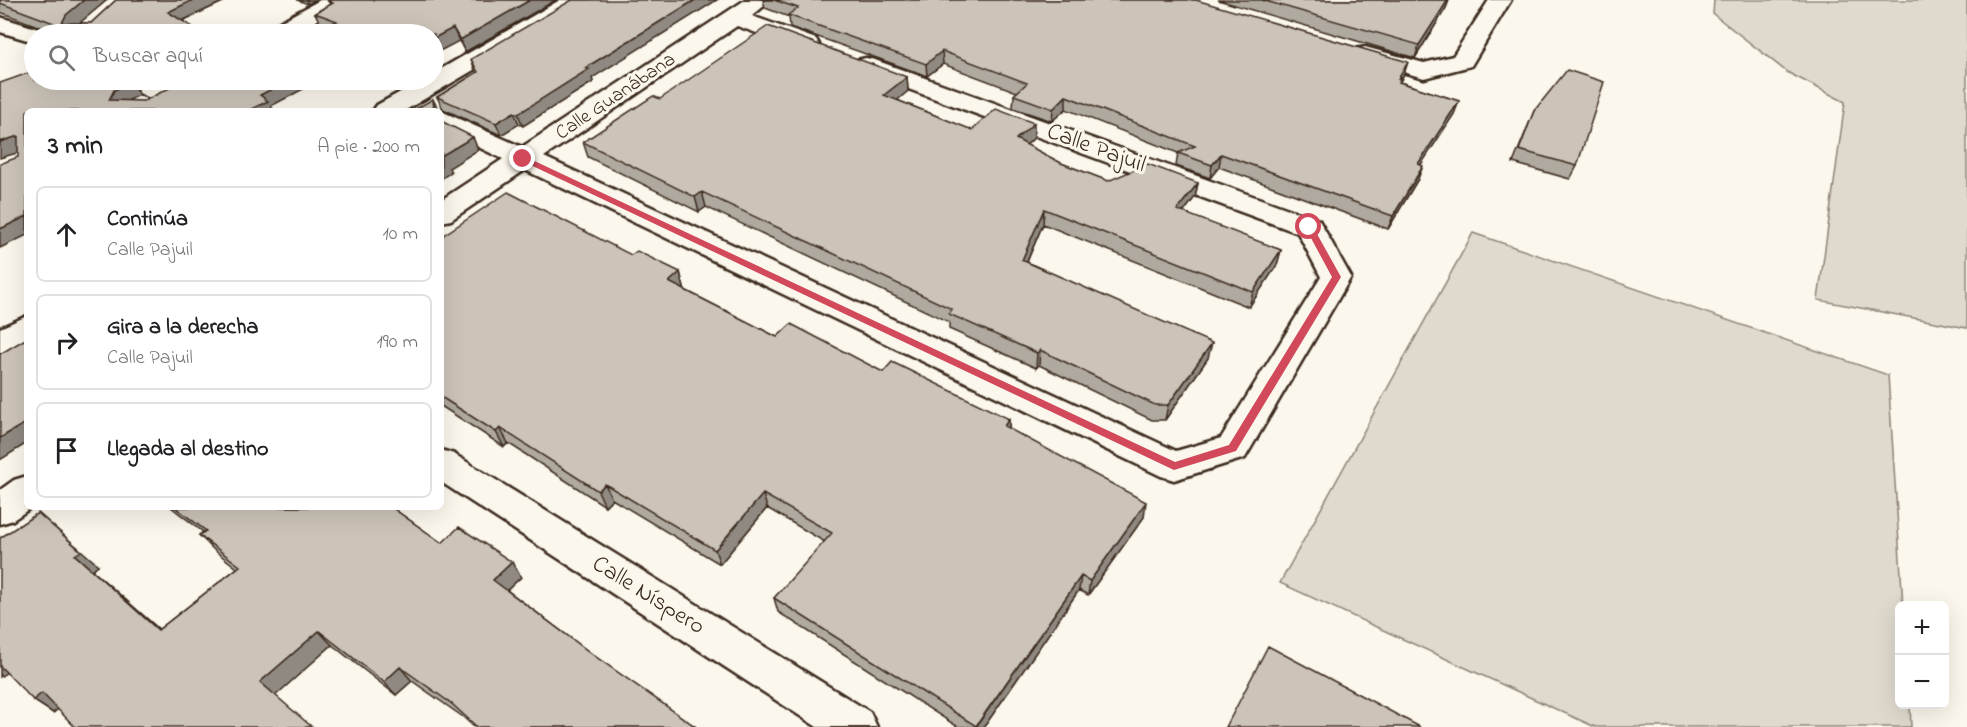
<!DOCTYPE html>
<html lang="es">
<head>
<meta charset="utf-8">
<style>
  body { margin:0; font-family:"Indie Flower",sans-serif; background:#f6f6f6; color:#202124 }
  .controls { position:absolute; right:18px; bottom:18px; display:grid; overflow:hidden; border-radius:9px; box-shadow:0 6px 24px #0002 }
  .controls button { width:54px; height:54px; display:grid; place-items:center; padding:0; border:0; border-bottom:2px solid #e0e0e0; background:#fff; color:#202124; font:30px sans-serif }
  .stop { position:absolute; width:18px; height:18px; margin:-14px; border:4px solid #d1495b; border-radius:50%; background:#fff }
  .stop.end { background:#d1495b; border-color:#fff; box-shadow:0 2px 6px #0008 }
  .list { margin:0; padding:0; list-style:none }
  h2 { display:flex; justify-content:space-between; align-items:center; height:78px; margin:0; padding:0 24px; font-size:26px }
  h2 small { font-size:20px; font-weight:400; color:#757577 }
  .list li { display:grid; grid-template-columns:39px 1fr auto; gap:18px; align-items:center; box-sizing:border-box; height:96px; margin:0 12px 12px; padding:0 12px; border:2px solid #e0e0e0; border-radius:9px }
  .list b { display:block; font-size:22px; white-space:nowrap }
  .list p { margin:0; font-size:20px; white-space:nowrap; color:#757577 }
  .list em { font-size:20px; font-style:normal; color:#757577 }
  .icon { flex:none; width:33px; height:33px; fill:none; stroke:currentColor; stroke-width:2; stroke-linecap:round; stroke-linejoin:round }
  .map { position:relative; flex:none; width:1967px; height:727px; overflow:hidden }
  .search { position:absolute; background:#fff; box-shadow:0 6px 24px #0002; left:24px; top:24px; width:420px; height:66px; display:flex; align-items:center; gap:15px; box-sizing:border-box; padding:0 21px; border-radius:33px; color:#757577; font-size:22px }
  .panel { position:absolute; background:#fff; box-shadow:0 6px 24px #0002; left:24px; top:108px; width:420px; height:402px; border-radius:9px }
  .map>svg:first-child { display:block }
  .green { fill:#dfd9ce; stroke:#8d8276; stroke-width:1.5 }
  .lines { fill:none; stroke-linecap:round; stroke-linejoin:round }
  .minor-casing { stroke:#3b2a1e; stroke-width:5 }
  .minor { fill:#fbf7ec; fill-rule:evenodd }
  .wall { fill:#afa99f; stroke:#3b2a1e; stroke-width:1.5 }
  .shaded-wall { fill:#8f8982; stroke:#3b2a1e; stroke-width:1.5 }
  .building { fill:#ccc4b9; stroke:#3b2a1e; stroke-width:1.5 }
  .route { fill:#d1495b }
  .labels { text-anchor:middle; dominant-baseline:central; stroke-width:6; stroke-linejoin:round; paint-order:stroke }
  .far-street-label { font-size:20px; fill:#3b2a1e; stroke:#fbf7ec }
  .street-label { font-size:24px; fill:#3b2a1e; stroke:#fbf7ec }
</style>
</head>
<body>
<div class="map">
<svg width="1967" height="727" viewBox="0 0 1967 727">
  <rect width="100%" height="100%" fill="#fbf7ec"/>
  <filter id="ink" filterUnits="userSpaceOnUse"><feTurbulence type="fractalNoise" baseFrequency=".0167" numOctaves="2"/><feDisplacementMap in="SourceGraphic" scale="12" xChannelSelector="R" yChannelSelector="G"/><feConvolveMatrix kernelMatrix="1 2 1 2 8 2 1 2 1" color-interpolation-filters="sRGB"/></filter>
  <g filter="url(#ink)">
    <!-- green -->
    <path class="green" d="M1714 0H1967V328L1818 300 1845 102 1787 72 1713 14Z
      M1473 233 1888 375 1903 605 1900 606V704L1910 705 1911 727H1595L1280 583Z"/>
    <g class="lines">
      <!-- minor casing -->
      <g class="minor-casing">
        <path id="minor" d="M320 0H348L345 5 292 34H263L267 29Z
          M560 0H587L584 5 404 111H373L377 105 422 80H434V73Z
          M745 0H771L752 16 816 39 819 44 816 49 807 51 737 26 544 157 1176 451 1221 438 1321 277 1298 233 857 70 854 65 857 60 866 58 875 60 1319 220 1351 277 1245 458 1174 480 1161 476 525 170 451 220 441 222V200L503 159 441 129V111L522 147Z
          M1489 0H1511L1471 66 1424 78 1356 59 1353 54 1356 49 1365 47 1424 63 1453 56Z
          M0 17 42 30 46 34H34V42L0 32Z
          M122 80C141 78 167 78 179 95L175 100C160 104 132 93 122 80Z
          M27 316V343L0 355V328Z
          M441 450 454 454 870 712 877 727H817L441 482Z
          M27 476V507H32L13 520 0 524V490L14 480Z"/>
      </g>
      <!-- minor -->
      <use href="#minor" class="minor"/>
    </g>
    <!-- wall -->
    <path class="wall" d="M0 0H107L79 23H91L116 0H227L182 21 204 34H59L0 12Z
      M297 0H316L308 4Z
      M330 0H556L465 52 459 41 325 26 321 25 315 13 330 4 328 1Z
      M763 0H1196L1404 74 1400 82 1459 101 1454 114 1420 165 1418 179 1388 229 1219 167 1210 178 1176 166 1178 153 1066 109 1052 121 1013 108 1014 95 1017 92 943 64 927 76 790 27 789 17 765 8Z
      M1218 0H1449L1446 8 1415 58Z
      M471 59 592 78 593 82 523 126 519 124 501 135 443 109 437 97 476 73Z
      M907 77 908 91 897 100 972 130 1034 138 1026 145 1061 163 1108 181 1198 183 1195 197 1183 213 1281 250 1277 265 1249 307 1043 224 1027 262 1208 358 1165 420H1152L1039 365 1036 368 949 329V322L706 207 699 212 588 157 583 142Z
      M1534 111 1577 166 1570 179 1513 163Z
      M441 236 631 255 680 272 684 288 683 289 777 337 883 372 1009 419V429L1144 517 1088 595 1079 590 984 727H958L778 612 774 598 825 542 767 508 720 564 612 499 605 506 508 443 504 447 441 406Z
      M171 507H391L442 543 521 577 507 590 596 657 696 727H474L463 717 412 681 396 695 332 645 275 695 57 709 53 713 33 700 0 538 98 565 92 570 159 629 237 568 214 550 199 535 203 532Z"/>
    <!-- shaded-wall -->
    <path class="shaded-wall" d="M84 0H107L75 27 62 23 66 15Z
      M193 0H227L175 24 168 12Z
      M306 0H316L308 4Z
      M530 0H556L465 52 460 40Z
      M695 0H717L592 78 593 82 523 126 518 114 585 68Z
      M1448 0H1449L1446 8 1415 58 1419 45Z
      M453 28 459 41 434 54V38Z
      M942 51 943 64 927 76 926 64Z
      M1408 62 1404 74 1400 81 1396 92 1398 79Z
      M907 77 908 91 886 110 884 95Z
      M163 80H171L165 82Z
      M289 80H320L271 106 274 111H253L251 109 260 95Z
      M131 82 140 95 123 103 109 100 114 90Z
      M1066 96V109L1052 121 1053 109Z
      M433 99 439 111H434Z
      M1459 101 1454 114 1413 177 1418 164Z
      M514 112 519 124 501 135 496 123Z
      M1034 123V138L1016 154V139Z
      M18 136 27 150 0 158V142Z
      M473 137 478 150 449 168 451 172 441 179V156Z
      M1221 154 1219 167 1210 178 1212 165Z
      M1423 166 1418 179 1388 229 1393 216Z
      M1198 183 1195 197 1174 225 1177 210Z
      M702 192 706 207 699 212 695 197Z
      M1044 209 1043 224 1021 275 1022 260Z
      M27 216V235L0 248V229Z
      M1281 250 1277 265 1249 307 1253 292Z
      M680 272 684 288 674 297 669 282Z
      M1212 343 1208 358 1165 420 1168 405Z
      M1040 350 1039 365 1036 368 1037 353Z
      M1009 419V434L1004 426Z
      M27 422V443L0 460V438Z
      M500 428 508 443 504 447 496 432Z
      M605 484 612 499 605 506 598 491Z
      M763 494 767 508 720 564 715 550Z
      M1146 502 1144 517 1088 595 1090 581Z
      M38 513 98 565 92 570 175 644 75 555Z
      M512 562 521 577 503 594 493 580Z
      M1081 576 1079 590 984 727H976Z
      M319 631 332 645 275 696 260 682Z
      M0 663 10 670 0 677Z
      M400 667 412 681 396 695 384 682Z
      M42 693 61 707 53 713 33 700Z"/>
    <!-- building -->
    <path class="building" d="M0 0H84L66 15 62 23H91L116 0H193L168 12 204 34H83L0 3Z
      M330 0H530L460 40 453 28 434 38V34H309L337 21 315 13 333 3 328 1Z
      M572 0H695L585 68 589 69 518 114 514 112 496 123 437 97 478 72 471 59Z
      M774 0H1196L1408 62 1398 79H1401L1399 82 1459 101 1418 164 1423 166 1393 216 1221 154 1212 165 1178 153 1195 146 1066 96 1053 109 1014 95 1027 83 942 51 926 64 788 15 798 8Z
      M1262 0H1448L1419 45Z
      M768 26 907 77 884 95 972 130 996 109 1034 123 1016 139 1061 163 1108 181 1148 164 1198 183 1177 210 1281 250 1253 292 1044 209 1022 260 1212 343 1168 405H1155L1040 350 1037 353 949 314 952 309 702 192 695 197 583 142 653 96 660 99Z
      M1567 70 1604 82 1577 166 1519 150 1534 111Z
      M34 71V80H126L131 82 114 90 109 100 144 101 185 80H289L260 95 268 101 251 109 254 111H27V216L0 229V164L18 157V136L0 142V83Z
      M433 99 434 111H412Z
      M441 121 473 137 441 156Z
      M508 192 631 255 637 251 680 272 669 282 777 337 791 324 883 372 892 362 1009 419 1004 426 1146 502 1090 581 1081 576 976 726 774 598 832 533 763 494 715 550 605 484 598 491 500 428 496 432 441 397V236H442Z
      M27 338V422L0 438V354Z
      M175 507H391L442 543 459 527 512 562 493 580 596 657 696 727H477L452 704 400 667 384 682 319 631 260 682 312 727H75L42 693 33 700 0 666V538L38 513 81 551 75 555 158 630 240 566 199 535 206 531Z
      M1268 646 1420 727H1226Z"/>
  </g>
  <!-- route -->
  <path class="route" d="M520 157H526L1175 462 1229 445 1332 277 1305 227 1306 225H1312L1341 277 1236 451 1174 470 520 160Z"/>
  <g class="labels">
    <!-- far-street labels -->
    <g class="far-street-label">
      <text transform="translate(616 97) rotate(-34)">Calle Guanábana</text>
    </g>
    <!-- street labels -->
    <g class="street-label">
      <text transform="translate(1096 149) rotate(20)">Calle Pajuil</text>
      <text transform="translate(648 596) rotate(32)">Calle Níspero</text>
    </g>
  </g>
</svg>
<div class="controls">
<button>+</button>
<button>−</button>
</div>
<div class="stop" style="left:1309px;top:227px"></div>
<div class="stop end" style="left:523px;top:159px"></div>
<div class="search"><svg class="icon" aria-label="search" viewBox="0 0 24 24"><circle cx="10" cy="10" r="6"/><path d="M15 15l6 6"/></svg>Buscar aquí</div>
<section class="panel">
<h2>3 min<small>A pie · 200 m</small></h2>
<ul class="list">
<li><svg class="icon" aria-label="ahead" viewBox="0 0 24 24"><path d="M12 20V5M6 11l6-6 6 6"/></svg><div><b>Continúa</b><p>Calle Pajuil</p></div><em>10 m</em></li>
<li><svg class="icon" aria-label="right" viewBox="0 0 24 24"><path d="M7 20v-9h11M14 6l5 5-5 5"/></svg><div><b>Gira a la derecha</b><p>Calle Pajuil</p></div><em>190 m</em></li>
<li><svg class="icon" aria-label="arrive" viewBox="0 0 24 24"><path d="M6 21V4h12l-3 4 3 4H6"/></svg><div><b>Llegada al destino</b></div></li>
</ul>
</section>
</div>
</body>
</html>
